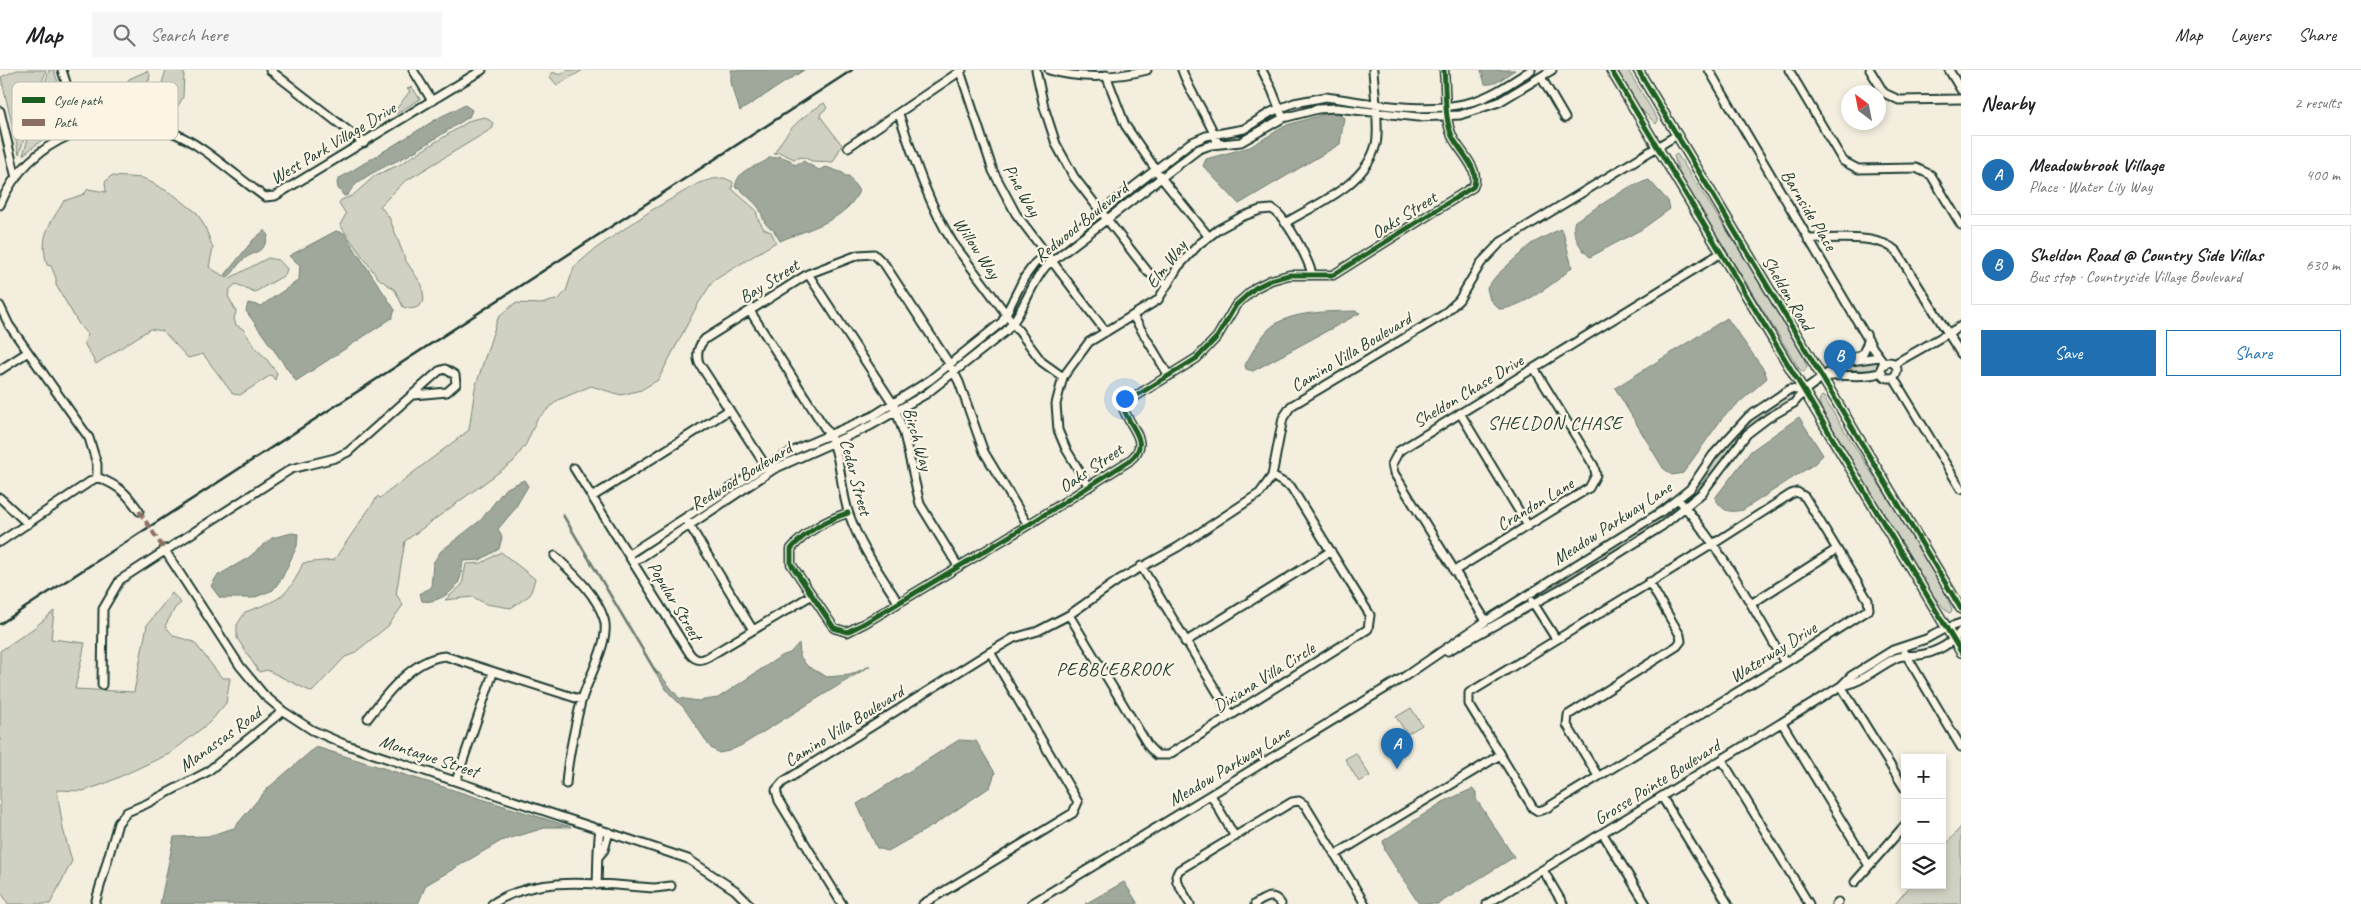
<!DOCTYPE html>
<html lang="en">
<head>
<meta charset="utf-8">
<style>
  body { margin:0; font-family:Caveat,sans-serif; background:#f6f6f6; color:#202124 }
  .controls { position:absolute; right:15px; bottom:15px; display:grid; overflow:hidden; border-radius:0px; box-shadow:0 2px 8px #0003 }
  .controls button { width:45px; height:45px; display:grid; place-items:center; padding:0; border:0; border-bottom:1px solid #e0e0e0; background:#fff; color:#202124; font:25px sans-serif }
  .compass { position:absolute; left:1841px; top:15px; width:45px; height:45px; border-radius:50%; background:#fff; box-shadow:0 2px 8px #0003; rotate:328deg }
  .you { position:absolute; left:1124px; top:328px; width:18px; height:18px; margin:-12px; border:4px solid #fff; border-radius:50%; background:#1a73e8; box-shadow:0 0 0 8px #1a73e833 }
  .badge { display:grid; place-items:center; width:32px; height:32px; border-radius:50%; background:#1f6fb2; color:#fff; font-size:16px; font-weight:700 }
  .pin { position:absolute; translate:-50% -41px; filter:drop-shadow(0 1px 2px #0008) }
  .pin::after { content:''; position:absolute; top:26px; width:18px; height:15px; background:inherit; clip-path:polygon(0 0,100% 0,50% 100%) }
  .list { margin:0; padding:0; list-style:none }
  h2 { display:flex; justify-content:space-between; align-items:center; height:65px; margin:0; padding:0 20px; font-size:21px }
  h2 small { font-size:16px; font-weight:400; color:#757577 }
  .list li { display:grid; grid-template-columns:32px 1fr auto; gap:15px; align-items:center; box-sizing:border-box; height:80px; margin:0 10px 10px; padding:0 10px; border:1px solid #e0e0e0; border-radius:0px }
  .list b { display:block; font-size:19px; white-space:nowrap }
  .list p { margin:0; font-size:16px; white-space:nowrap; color:#757577 }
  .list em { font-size:16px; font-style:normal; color:#757577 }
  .actions { display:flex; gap:10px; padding:15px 20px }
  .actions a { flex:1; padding:11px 0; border:1px solid #1f6fb2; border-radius:0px; text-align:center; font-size:18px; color:#1f6fb2 }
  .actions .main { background:#1f6fb2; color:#fff }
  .icon { flex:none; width:28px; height:28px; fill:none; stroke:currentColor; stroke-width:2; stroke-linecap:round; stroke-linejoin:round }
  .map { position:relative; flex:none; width:1961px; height:834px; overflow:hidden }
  header { display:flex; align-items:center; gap:30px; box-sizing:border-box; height:70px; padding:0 25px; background:#fff; border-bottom:1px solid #e0e0e0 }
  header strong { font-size:24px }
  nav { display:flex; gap:28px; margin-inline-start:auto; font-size:18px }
  .search { width:350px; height:45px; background:#f6f6f6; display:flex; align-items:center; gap:12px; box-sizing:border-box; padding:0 18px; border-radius:0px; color:#757577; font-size:19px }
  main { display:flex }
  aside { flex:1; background:#fff }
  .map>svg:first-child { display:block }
  .green { fill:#d0d1c2; stroke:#78877b }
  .water { fill:#a0a89b; stroke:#6c7d72 }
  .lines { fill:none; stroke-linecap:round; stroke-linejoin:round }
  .stream { stroke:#6c7d72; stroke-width:2.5 }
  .minor-casing { stroke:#1f3d34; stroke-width:11 }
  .secondary-casing { stroke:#1f3d34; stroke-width:12 }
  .minor { stroke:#fcf5e5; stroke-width:7 }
  .secondary { stroke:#fcf5e5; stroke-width:9 }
  .rail { stroke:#1f3d34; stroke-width:2.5 }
  .quiet { stroke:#8d6e63; stroke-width:4; stroke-dasharray:8 4; stroke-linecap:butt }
  .cycleway-casing { stroke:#fcf5e5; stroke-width:8 }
  .cycleway { stroke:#1b5e20; stroke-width:5 }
  .labels { text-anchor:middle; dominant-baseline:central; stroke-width:4.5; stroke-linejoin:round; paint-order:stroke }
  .street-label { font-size:18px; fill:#1f3d34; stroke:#fcf5e5 }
  .neighbourhood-label { font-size:19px; letter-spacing:1px; fill:#1f3d34; stroke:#fcf5e5 }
  .key { fill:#fcf5e5; stroke:#babeb0; stroke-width:1 }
  .key-label { font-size:14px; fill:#1f3d34 }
</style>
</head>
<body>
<header>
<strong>Map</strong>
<div class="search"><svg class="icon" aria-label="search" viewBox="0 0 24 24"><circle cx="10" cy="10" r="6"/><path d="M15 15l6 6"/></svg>Search here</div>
<nav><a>Map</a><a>Layers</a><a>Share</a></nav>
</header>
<main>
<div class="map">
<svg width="1961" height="834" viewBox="0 0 1961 834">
  <rect width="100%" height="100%" fill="#f3eede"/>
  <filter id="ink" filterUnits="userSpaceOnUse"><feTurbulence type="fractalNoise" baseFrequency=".02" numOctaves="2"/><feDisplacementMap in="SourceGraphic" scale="10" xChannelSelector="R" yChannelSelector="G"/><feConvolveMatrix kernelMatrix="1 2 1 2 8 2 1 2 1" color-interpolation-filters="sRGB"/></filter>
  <g filter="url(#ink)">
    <!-- green -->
    <path class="green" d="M17 0H46L36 31 30 33 28 38 32 45 19 84 1 7Z
      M49 0H54L71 54 46 67 23 85 35 46 40 44 42 39 39 32Z
      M166 0H180L184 3 183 27 171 48 167 51 155 48 156 45H161L164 26 161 25 164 14 162 13Z
      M568 0H583L557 15 550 7 552 2 560 5Z
      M1615 0H1628L1658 50 1656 54 1638 36Z
      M147 1 150 5 149 11H147L145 22 142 21 138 41 143 43V46L134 44 125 16 129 9Z
      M412 17 420 29 396 44 394 42 410 21 407 19Z
      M824 33 827 38 821 43 820 46 842 75 833 92 812 91 803 87 794 89 779 82 774 84C788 58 800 48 824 33Z
      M485 47 493 53V58L404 112 380 136 389 147 406 191 422 215 424 231C417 239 413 240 403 237L395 220 378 208 340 155 346 144 339 133 341 130 352 126 376 105 399 95 471 50Z
      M1677 84 1746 190 1801 280 1807 297 1804 302 1800 300 1681 108 1674 86Z
      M111 106 143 108 174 125 197 143 205 157 213 178 209 197 228 209 268 188 279 190 287 199 285 205 255 222 236 214 230 219 228 226 236 241 234 249 236 255 243 259 257 280 264 286 277 303 275 310 271 305 240 325 233 324 203 284 188 288 163 261 150 259 96 294 84 273 88 265 80 256 56 215V208L51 196 47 195C39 165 49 156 64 131L84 124 88 119 106 122 105 112Z
      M724 108 733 112 732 119 756 140 758 149 764 159 771 162 776 172 713 211 698 234 658 310 641 320 621 325 591 316 558 330 537 349 526 374 513 392 405 471 396 524 403 535 388 556 353 584 345 587 312 622 267 600 259 602 237 568V555L245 542C279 530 288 528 303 493L334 490 378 426 380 428 469 360 475 318 490 272 498 248 515 233 541 234 559 229 566 221 574 197 595 179 652 140 699 113 713 109Z
      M1877 292 1880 297 1873 302 1850 299 1849 297 1853 293Z
      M1790 325H1793V328L1736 370 1700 418 1692 426C1704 413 1710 398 1720 384 1738 358 1763 341 1790 325Z
      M1823 326C1853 376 1886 423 1916 473 1929 495 1945 516 1952 540L1950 543 1943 537 1931 523 1824 346 1819 332 1821 327Z
      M1672 439 1674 442 1665 449 1545 523 1592 489Z
      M501 482 535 509 530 525 511 538 486 534 473 527 445 530 462 515 466 494 482 493Z
      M172 523 181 533 175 538 165 556 174 566 194 572 222 608H230L226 633 210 652 169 684 104 714 83 721 57 720 63 759 72 791 50 834H8L0 820V581L34 558 54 541 51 569 85 573 75 619 134 622 147 555Z
      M1411 638 1422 655 1407 664 1396 647Z
      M1356 683 1370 706 1359 712 1345 689Z
      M1961 757V834H1895L1911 815H1942V779Z"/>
    <!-- water -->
    <path class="water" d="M731 0H804L740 41 731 13Z
      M1481 0H1515C1504 6 1497 16 1485 14Z
      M465 35 472 40 469 47C449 59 431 72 412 83 394 94 356 106 348 125L344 126 338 118 337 112 340 108 440 47Z
      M1335 41 1344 48 1340 74 1239 134 1203 96 1206 89 1250 77 1287 55Z
      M779 86 790 90 795 95 803 91 819 100 826 97 843 103 845 106H849L859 121C846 151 807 159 780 171L773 159C762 155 764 147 759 138 754 131 744 124 739 118L735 117C740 94 759 99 770 87L775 88Z
      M1649 110 1668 131 1670 139 1642 159 1590 187C1581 180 1570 162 1575 151L1631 116Z
      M1560 159 1563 162 1572 197C1559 211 1518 240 1499 239L1490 230 1487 218 1496 206 1531 174Z
      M265 160 268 166C263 186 252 180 241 192 235 197 235 203 227 207L225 205 253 170Z
      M336 161 344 163 395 240 392 248 296 311 246 241 248 233 261 236 299 210 300 195 289 186Z
      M1355 241 1360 243 1253 301 1246 299 1245 295C1252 283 1259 269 1269 259 1289 240 1330 242 1355 241Z
      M1727 248 1764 300 1767 308 1723 347 1683 403 1672 405 1663 398 1615 318Z
      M1799 347 1823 385 1814 394 1743 440C1727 443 1723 441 1715 428L1751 381Z
      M524 410 528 416 514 440 498 459 502 467 499 479 480 490 463 491C462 497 462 505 459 511 454 523 434 534 422 531L420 523 431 518 433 493 441 481 481 450 505 419Z
      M292 463 298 464 297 476 282 508 273 520 253 528H220L211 516 217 506 248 488 272 468Z
      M799 573 800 586 807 596 827 607 850 605 870 596 742 675 729 681 719 683 711 678 684 638 668 622 657 605 658 602 679 628 698 631 718 628 781 586 790 583Z
      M959 670 976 671 995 703 990 717 934 755 888 781 877 778 857 734Z
      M316 677 571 757H548L501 771 426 815 418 834H160L174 767 208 766 234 758 267 719Z
      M1472 719 1476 722V729L1514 787 1438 834H1419L1385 781 1383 771 1443 732Z
      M1124 812 1138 834H1085Z"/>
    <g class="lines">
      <!-- stream -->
      <path class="stream" d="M563 445 657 604"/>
      <!-- minor casing -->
      <g class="minor-casing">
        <path id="minor" d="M62 0 81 60
          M270 0 364 73
          M413 0 432 31
          M1036 0 1044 37 1056 74 1074 107 1148 202 1160 211 1168 214
          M1049 0C1078 9 1117 8 1147 0
          M1182 0C1191 26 1209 47 1218 74
          M1262 0 1272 20 1283 48
          M1709 0 1873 278 1885 294
          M1789 0 1843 91 1858 99 1916 98 1931 105 1961 155
          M1870 0 1884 23 1899 30 1961 29
          M1949 0 1961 20
          M960 1 993 101 1016 144 1106 262
          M1106 5 1125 55 1163 110 1209 167
          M1541 7 1565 48
          M0 41 16 108
          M899 44C914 89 928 133 953 173L1042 292 1063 307
          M848 77 962 0
          M0 135C27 69 105 38 171 62 201 73 238 108 265 127L275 126 482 0
          M1285 153C1318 133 1366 115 1376 74 1380 58 1374 18 1373 0
          M1808 169C1834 169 1879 163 1897 182L1961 284
          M808 204 894 335 904 364 920 434 958 496
          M0 236 9 255 89 368 97 394V407
          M750 241 830 366C842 390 840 419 849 444 860 476 880 504 898 532
          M1133 246 1169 306
          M1851 291 1879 287
          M1881 300a8 8 0 1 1 16 0a8 8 0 1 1-16 0Z
          M1894 294 1961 256
          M0 300 28 282
          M1826 307C1845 303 1864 309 1882 302
          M1893 307 1961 419
          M1460 343 1528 456
          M574 398 690 584C696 591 701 591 708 587L812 525
          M767 398 699 293C696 284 698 276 705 269L808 204 858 185 874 184 885 195 950 295 959 312 984 382 1028 455
          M97 407C119 416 126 422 139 441
          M1089 417 1066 379 1058 360 1056 334 1063 307 1089 272 1158 230 1178 197 1199 174 1219 159 1241 147 1260 140 1272 139C1286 146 1308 189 1312 204
          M1797 422 1805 427 1868 530 1869 539 1785 593 1545 739 1538 741 1533 738 1469 634V623L1713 474 1791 424Z
          M592 427 729 340
          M0 428 28 454
          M1679 430C1721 479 1753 537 1785 593
          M848 443C828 449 805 462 791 479V494L834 558 847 562 865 553 1028 455 1129 391C1152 373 1131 359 1124 340L1128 331 1197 288 1217 267 1236 235 1255 218 1271 210 1289 205H1333L1473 117C1482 100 1459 81 1452 66 1444 47 1446 21 1444 0
          M687 451 753 560
          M0 472 97 407
          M164 479 240 596 264 625 283 641 312 660 344 674 688 789 735 820 749 834
          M629 484 765 396 801 377 873 346 930 310 1002 252 1024 208 1035 193 1190 73 1206 66 1244 59 1271 42 1294 33 1326 27C1373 33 1424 45 1471 32 1493 26 1512 12 1531 0
          M555 486C574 504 596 524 604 549 611 570 587 610 581 632 574 660 568 686 566 714
          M634 492 774 399 870 356 926 324 1006 261C1024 242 1029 216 1046 196L1199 79 1211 75 1241 72 1283 48 1318 39 1336 38 1418 47 1460 45 1499 32 1552 0
          M1141 496 1231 645
          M1454 501 1589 418 1596 405 1594 396 1534 298
          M1532 531 1556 569
          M1751 534 1837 479
          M1069 545 1149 677 1157 685H1168L1368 559 1370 545 1291 417 1272 406
          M1486 551 1394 403 1392 394 1399 381 1721 183
          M1185 572 1331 481
          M1448 581 1571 513 1662 456 1702 423 1747 364 1768 348 1794 333 1804 321 1832 300 1863 283 1868 272 1866 264
          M990 582 1014 568 1038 561 1069 545 1120 509 1178 477 1260 423 1272 406 1283 348 1291 336 1443 245 1459 230 1481 193 1501 172 1677 65
          M1905 583 1961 677
          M102 615 103 539 120 510 291 399 335 388 348 382 439 301 445 299 455 305 456 314 447 322 414 325
          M1841 616 1905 719
          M1842 616C1863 612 1877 597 1896 588 1903 585 1912 586 1919 585 1935 583 1952 574 1961 561
          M368 648C386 624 413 589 445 586L582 630
          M1782 653 1869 796
          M1722 690 1809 834
          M1598 706 1567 655 1568 645 1677 576 1681 571 1680 565 1649 512
          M456 711 493 603
          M1211 725 1235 767
          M1662 727 1728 834
          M1603 764 1646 834
          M1335 785 1500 685
          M599 786 604 780 609 762
          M1543 800 1563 834
          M1855 812 1905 755
          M597 815C598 795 597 778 600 759
          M95 834 118 753 127 742 146 734 207 702 283 641
          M492 834C539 803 602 815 655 818L671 816
          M842 834 779 731 776 720 783 712 990 582 1078 732 1073 743 923 834
          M1031 834 1404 607 1486 551 1661 442 1690 419 1713 385 1748 347 1790 319 1804 321
          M1190 834 1177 812 1176 806 1179 800 1292 732 1299 731 1305 735 1365 834
          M1255 834C1265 828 1273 822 1281 834
          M1487 834 1841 616 1851 606 1893 580 1926 569 1946 558 1961 553
          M1836 834 1838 832"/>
      </g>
      <!-- secondary casing -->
      <g class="secondary-casing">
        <path id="secondary" d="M1611 0 1961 582
          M1638 0 1961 539"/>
      </g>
      <!-- minor -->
      <use href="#minor" class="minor"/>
      <!-- secondary -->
      <use href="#secondary" class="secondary"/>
      <!-- rail -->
      <path class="rail" d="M0 554 852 0"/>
      <!-- quiet -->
      <path class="quiet" d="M139 441 164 479"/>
      <!-- cycleway casing -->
      <g class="cycleway-casing">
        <path id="cycleway" d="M1611 0 1961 582
          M1638 0 1961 539
          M848 443C828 449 805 462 791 479V494L834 558 847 562 865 553 1028 455 1129 391C1152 373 1131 359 1124 340L1128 331 1197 288 1217 267 1236 235 1255 218 1271 210 1289 205H1333L1473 117C1482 100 1459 81 1452 66 1444 47 1446 21 1444 0"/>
      </g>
      <!-- cycleway -->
      <use href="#cycleway" class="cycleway"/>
    </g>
  </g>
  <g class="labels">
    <!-- street labels -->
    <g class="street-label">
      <text transform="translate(333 73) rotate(-31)">West Park Village Drive</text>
      <text transform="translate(1022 120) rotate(60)">Pine Way</text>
      <text transform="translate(1809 140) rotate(59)">Barnside Place</text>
      <text transform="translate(1404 145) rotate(-32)">Oaks Street</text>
      <text transform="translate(1081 152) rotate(-39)">Redwood Boulevard</text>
      <text transform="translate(977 178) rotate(56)">Willow Way</text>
      <text transform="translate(1166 194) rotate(-53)">Elm Way</text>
      <text transform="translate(769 211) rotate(-32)">Bay Street</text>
      <text transform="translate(1788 223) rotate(59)">Sheldon Road</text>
      <text transform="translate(1351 282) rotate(-31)">Camino Villa Boulevard</text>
      <text transform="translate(1468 321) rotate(-31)">Sheldon Chase Drive</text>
      <text transform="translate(918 369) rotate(74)">Birch Way</text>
      <text transform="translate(1091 398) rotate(-34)">Oaks Street</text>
      <text transform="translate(741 406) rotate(-31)">Redwood Boulevard</text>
      <text transform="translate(856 407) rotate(75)">Cedar Street</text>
      <text transform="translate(1535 434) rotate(-31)">Crandon Lane</text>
      <text transform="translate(1612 453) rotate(-33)">Meadow Parkway Lane</text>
      <text transform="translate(675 531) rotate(59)">Popular Street</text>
      <text transform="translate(1773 582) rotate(-32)">Waterway Drive</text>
      <text transform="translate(1264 607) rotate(-32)">Dixiana Villa Circle</text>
      <text transform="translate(844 656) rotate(-32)">Camino Villa Boulevard</text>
      <text transform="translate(220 669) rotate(-36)">Manassas Road</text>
      <text transform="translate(429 686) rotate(18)">Montague Street</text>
      <text transform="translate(1229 696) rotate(-31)">Meadow Parkway Lane</text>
      <text transform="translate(1657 712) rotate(-32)">Grosse Pointe Boulevard</text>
    </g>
    <!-- neighbourhood labels -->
    <g class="neighbourhood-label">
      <text x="1555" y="353">SHELDON CHASE</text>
      <text x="1114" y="599">PEBBLEBROOK</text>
    </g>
  </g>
  <!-- legend -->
  <rect x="12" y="12" width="166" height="58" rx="8" class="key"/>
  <rect x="22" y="27" width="23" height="6" fill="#1b5e20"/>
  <rect x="22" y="49" width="23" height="7" fill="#8d6e63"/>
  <g class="key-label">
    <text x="54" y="35">Cycle path</text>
    <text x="54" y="57">Path</text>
  </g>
</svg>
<div class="controls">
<button>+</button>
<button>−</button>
<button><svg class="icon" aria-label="layers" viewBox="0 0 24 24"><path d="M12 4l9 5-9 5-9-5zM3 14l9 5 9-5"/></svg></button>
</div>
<svg class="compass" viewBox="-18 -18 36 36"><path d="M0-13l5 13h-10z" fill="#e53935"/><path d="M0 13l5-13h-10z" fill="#757577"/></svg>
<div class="you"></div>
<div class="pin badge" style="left:1397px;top:699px">A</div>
<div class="pin badge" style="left:1840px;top:311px">B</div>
</div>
<aside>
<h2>Nearby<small>2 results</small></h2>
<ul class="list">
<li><span class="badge">A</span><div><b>Meadowbrook Village</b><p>Place · Water Lily Way</p></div><em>400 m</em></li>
<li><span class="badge">B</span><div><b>Sheldon Road @ Country Side Villas</b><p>Bus stop · Countryside Village Boulevard</p></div><em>630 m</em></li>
</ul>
<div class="actions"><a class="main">Save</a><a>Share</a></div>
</aside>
</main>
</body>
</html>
